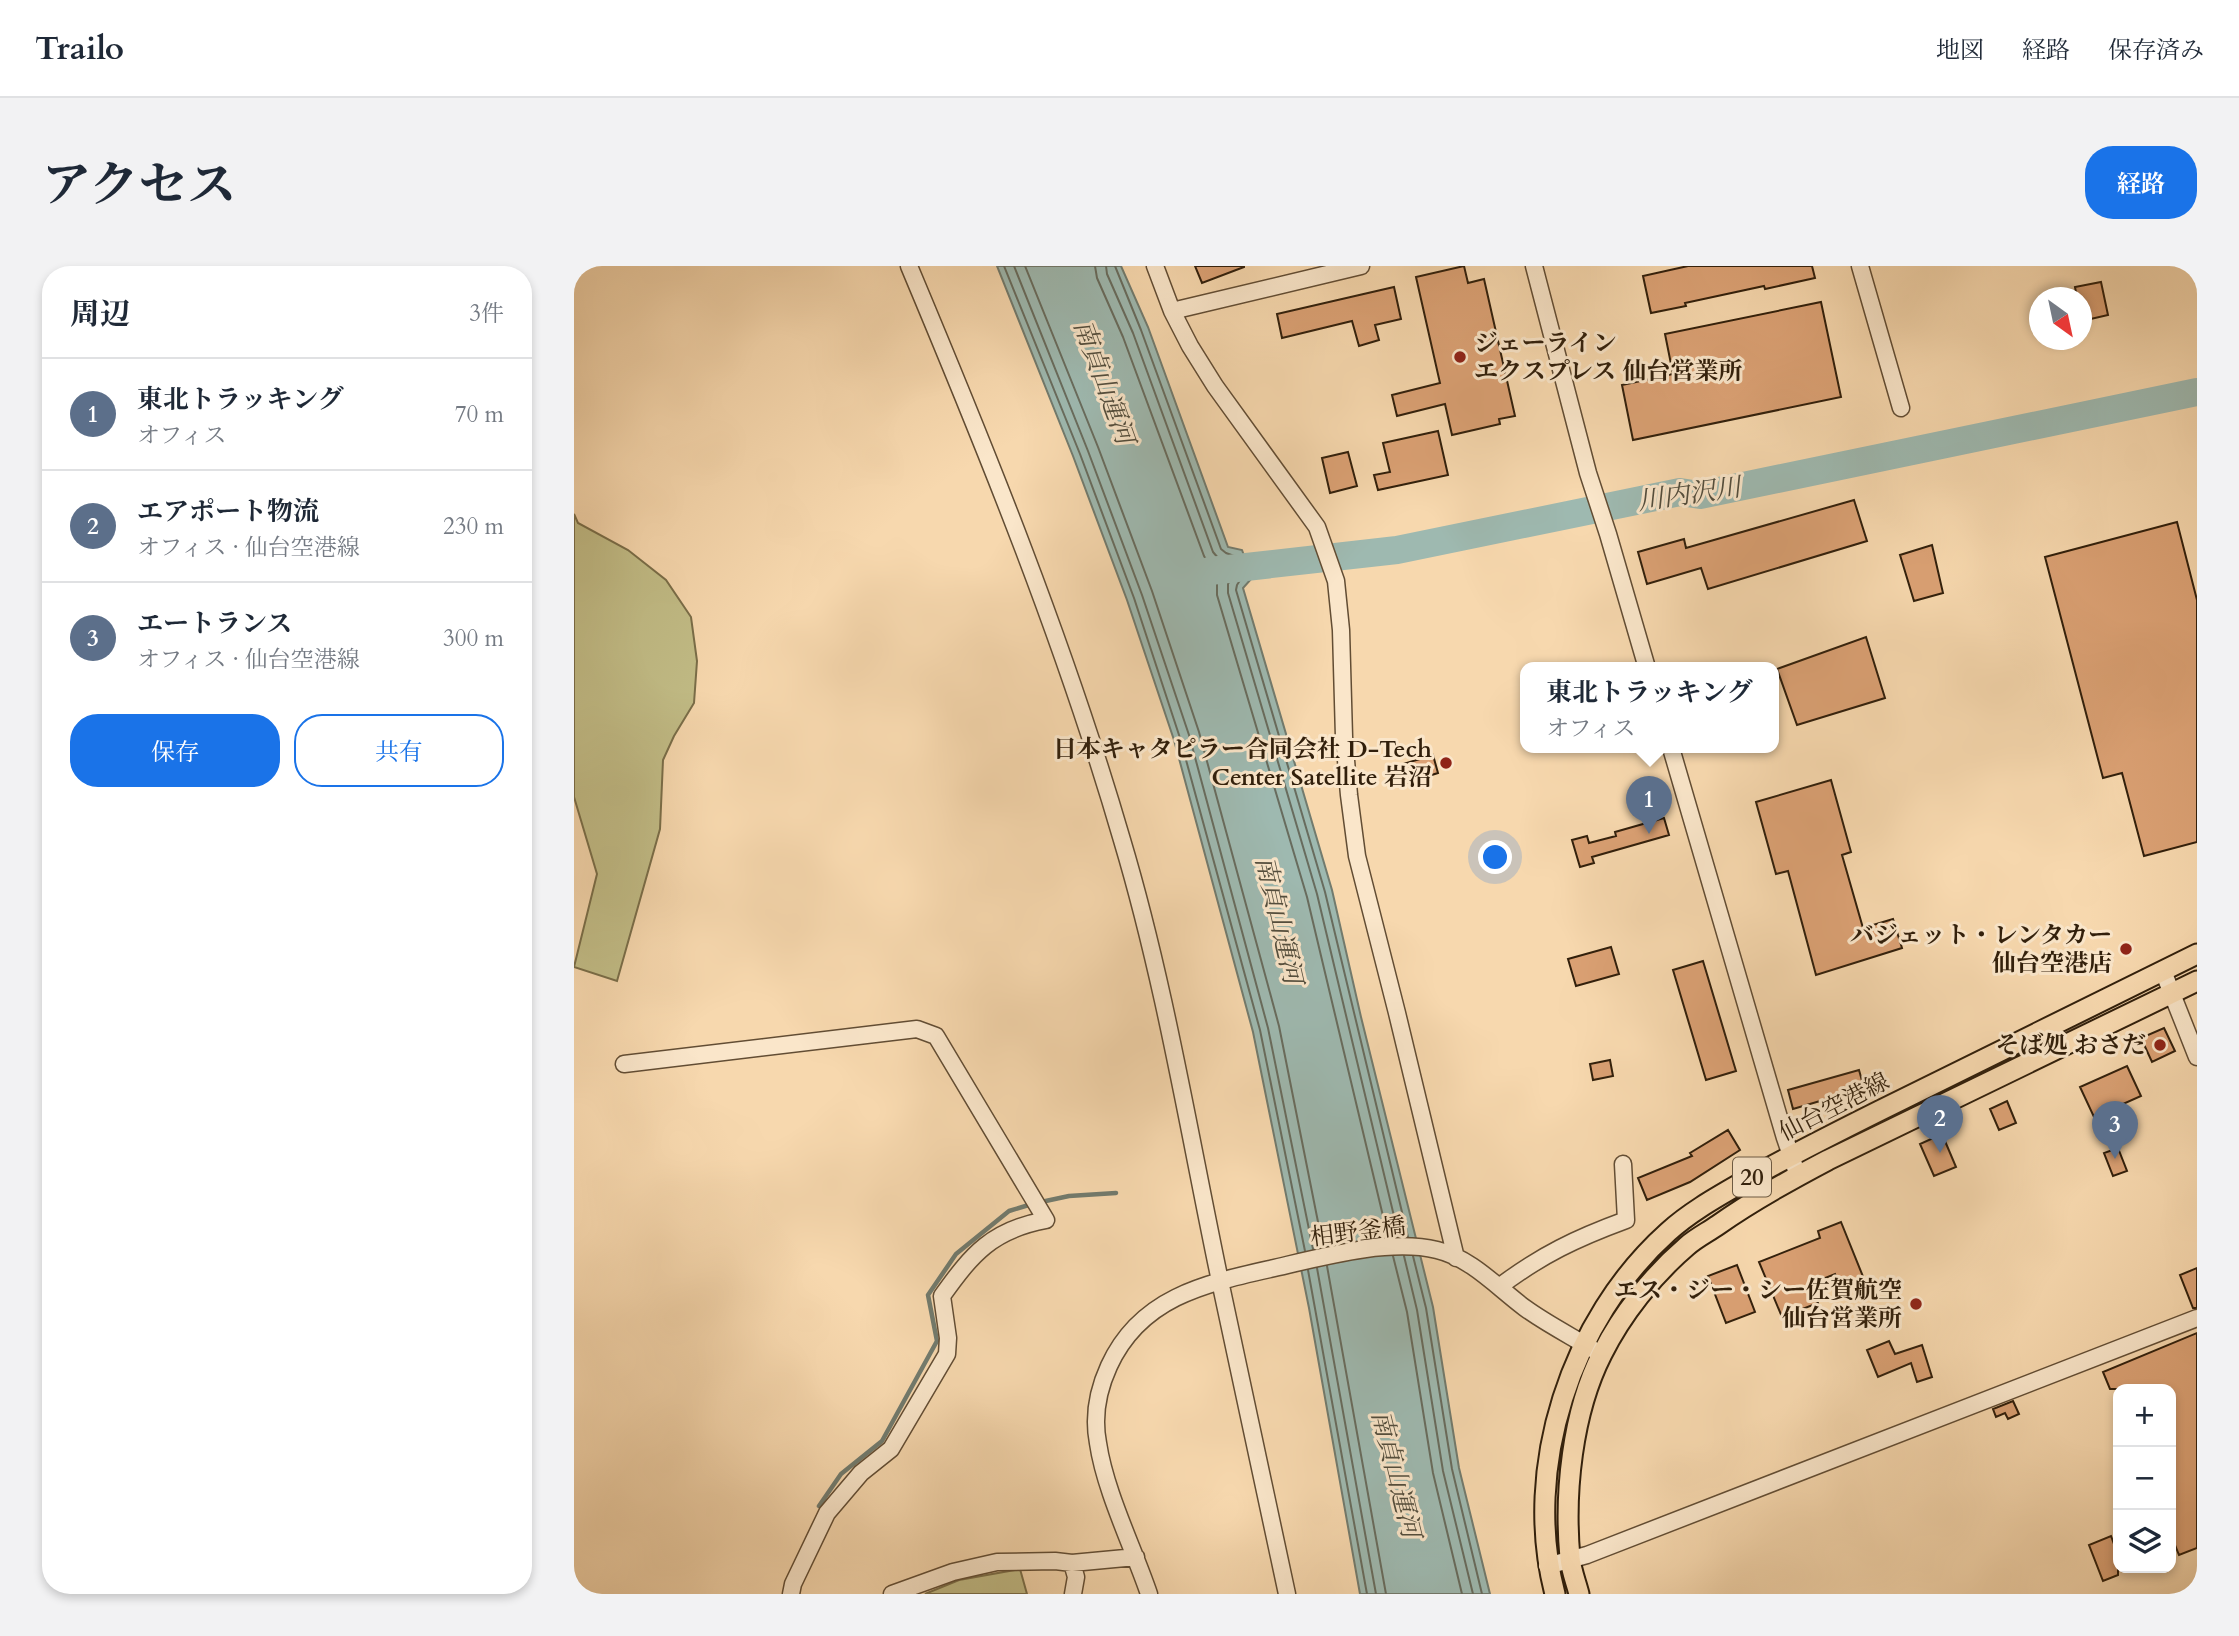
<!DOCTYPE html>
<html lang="ja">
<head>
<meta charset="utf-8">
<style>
  body { margin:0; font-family:Cardo,"Noto Serif JP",serif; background:#f2f2f3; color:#1f2937 }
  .controls { position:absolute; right:21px; bottom:21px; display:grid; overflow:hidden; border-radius:14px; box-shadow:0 4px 10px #0003 }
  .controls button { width:63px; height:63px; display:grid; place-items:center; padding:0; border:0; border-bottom:2px solid #e0e1e3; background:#fff; color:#1f2937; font:35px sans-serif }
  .compass { position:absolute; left:1455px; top:21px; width:63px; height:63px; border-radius:50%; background:#fff; box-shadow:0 4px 10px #0003; rotate:147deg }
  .you { position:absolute; left:922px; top:592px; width:24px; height:24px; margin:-18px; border:5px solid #fff; border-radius:50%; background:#1a73e8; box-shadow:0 0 0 10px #1a73e833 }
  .badge { display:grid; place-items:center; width:46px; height:46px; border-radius:50%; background:#1a73e8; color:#fff; font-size:23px; font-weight:700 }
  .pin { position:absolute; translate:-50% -58px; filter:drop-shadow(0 2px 4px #0008) }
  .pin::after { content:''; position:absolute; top:37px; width:24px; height:21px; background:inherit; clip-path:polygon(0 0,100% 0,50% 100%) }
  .popup { position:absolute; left:946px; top:396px; width:259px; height:91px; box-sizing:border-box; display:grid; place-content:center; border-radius:14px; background:#fff; filter:drop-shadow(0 2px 5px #0005); font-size:23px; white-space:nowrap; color:#747a83 }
  .popup b { font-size:26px; color:#1f2937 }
  .popup::after { content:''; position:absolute; left:50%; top:100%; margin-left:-14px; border:14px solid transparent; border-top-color:#fff }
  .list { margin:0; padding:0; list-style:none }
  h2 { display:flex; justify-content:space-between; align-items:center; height:91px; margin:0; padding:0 28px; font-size:30px }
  h2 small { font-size:23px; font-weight:400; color:#747a83 }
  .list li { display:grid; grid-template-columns:46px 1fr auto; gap:21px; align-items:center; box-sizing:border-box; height:112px; padding:0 28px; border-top:2px solid #e0e1e3 }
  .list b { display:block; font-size:26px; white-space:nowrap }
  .list p { margin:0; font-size:23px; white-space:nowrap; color:#747a83 }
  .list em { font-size:23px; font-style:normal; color:#747a83 }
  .actions { display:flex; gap:14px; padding:21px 28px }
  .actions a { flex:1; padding:16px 0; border:2px solid #1a73e8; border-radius:28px; text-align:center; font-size:24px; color:#1a73e8 }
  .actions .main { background:#1a73e8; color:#fff }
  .icon { flex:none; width:38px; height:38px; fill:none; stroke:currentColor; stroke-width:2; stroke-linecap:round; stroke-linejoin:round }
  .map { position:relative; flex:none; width:1623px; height:1328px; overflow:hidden; border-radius:28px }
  header { display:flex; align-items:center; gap:42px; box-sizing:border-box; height:98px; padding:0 35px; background:#fff; border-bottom:2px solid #e0e1e3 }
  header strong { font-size:33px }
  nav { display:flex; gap:38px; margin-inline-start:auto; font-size:24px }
  .intro { display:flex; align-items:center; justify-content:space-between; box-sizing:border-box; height:168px; padding:0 42px }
  h1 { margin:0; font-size:49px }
  .button { padding:18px 32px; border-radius:28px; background:#1a73e8; color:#fff; font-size:24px; font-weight:700 }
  main { display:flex; gap:42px; padding:0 42px }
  aside { flex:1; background:#fff; border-radius:28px; box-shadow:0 4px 10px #0003 }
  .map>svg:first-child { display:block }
  .park { fill:#c2bd87; stroke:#7a6e49; stroke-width:2 }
  .water { fill:#9eb9b0; stroke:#727b6e; stroke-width:2 }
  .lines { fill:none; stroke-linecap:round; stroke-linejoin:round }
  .shore { stroke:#686c5e; stroke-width:2 }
  .stream { stroke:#727b6e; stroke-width:4.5 }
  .river { stroke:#9eb9b0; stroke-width:28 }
  .building { fill:#dba174; stroke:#311f0b; stroke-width:2 }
  .minor-casing { stroke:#624d34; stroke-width:19 }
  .major-casing { stroke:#311f0b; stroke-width:23 }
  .minor { stroke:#fae6ca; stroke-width:16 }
  .major { stroke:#f7d8ae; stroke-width:19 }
  .poi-dot { fill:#8f2418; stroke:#fae6ca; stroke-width:2.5 }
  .labels { text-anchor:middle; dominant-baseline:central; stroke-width:6; stroke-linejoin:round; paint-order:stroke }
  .shield { fill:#fae6ca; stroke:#6d5b44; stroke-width:2 }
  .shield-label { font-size:23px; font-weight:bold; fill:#311f0b }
  .poi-label { font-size:24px; font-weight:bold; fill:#311f0b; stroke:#fae6ca; text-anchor:end }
  .street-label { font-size:24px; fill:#311f0b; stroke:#fae6ca }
  .water-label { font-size:26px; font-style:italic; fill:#524d3d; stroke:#fae6ca }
</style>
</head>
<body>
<header>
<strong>Trailo</strong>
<nav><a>地図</a><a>経路</a><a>保存済み</a></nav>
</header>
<div class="intro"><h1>アクセス</h1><a class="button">経路</a></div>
<main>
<aside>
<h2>周辺<small>3件</small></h2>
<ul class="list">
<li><span class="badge" style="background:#5c6f8a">1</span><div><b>東北トラッキング</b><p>オフィス</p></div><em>70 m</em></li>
<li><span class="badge" style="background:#5c6f8a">2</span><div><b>エアポート物流</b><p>オフィス · 仙台空港線</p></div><em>230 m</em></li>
<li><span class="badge" style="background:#5c6f8a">3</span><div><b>エートランス</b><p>オフィス · 仙台空港線</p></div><em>300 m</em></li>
</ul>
<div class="actions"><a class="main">保存</a><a>共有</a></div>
</aside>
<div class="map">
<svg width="1623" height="1328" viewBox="0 0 1623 1328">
  <rect width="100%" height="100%" fill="#f7d8ae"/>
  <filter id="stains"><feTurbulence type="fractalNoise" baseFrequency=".00286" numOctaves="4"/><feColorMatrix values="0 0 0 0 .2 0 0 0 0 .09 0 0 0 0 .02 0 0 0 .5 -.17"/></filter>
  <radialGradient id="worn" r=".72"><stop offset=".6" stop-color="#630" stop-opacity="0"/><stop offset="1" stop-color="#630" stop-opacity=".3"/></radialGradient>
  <!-- park -->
  <path class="park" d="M0 248 4 257 54 284 92 314 117 351 123 395 120 437 100 470 89 494 86 563 43 715 0 701 23 608 0 531Z
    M446 1303 453 1328H351L385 1314Z"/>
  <!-- water -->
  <path class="water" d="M423 0H547L574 61 654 281 668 284 678 312 669 322 758 624 787 751 859 1041 885 1202 916 1328H786L735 1042 679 766 600 474 553 334 499 190Z"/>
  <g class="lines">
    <!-- shore -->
    <path class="shore" d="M430 0 506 188 560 332 606 472 686 764 731 985
      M440 0 514 185 568 329 615 469 694 762 739 983
      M451 0 524 181 578 325 625 466 705 760 749 981
      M521 0 523 12 549 71 630 290 636 300 646 307 643 318V329L733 631 814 971
      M532 0 533 8 559 67 639 286 645 293 656 298 660 306 654 318V327L743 628 825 971
      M541 0 567 64 647 283 652 287 663 291 670 308 663 319 662 324 751 626 834 971
      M819 990 833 1046 859 1207 888 1328
      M830 990 843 1044 869 1205 899 1328
      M839 990 852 1042 878 1203 908 1328
      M753 1000 812 1328
      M743 1002 802 1328
      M734 1004 793 1328"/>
    <!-- stream -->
    <path class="stream" d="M467 936 495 930 542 927
      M245 1240 267 1208 308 1175 363 1075 354 1029 382 988 435 945 458 938"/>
    <!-- river -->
    <path class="river" d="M636 305 823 284 1106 226 1126 229 1623 126"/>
  </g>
  <!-- building -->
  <path class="building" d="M621 0H670V1L628 17Z
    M890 0 894 17 910 13 941 150 925 153 926 158 878 169 871 138 823 150 818 129 866 117 842 11Z
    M1114 0H1238L1241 12 1191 23 1190 20 1111 37 1112 40 1077 47 1069 10Z
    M1527 16 1534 49 1508 55V32H1503L1501 21Z
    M820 21 827 53 801 59 805 74 785 80 778 55 708 72 703 48Z
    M1247 36 1267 131 1059 174 1048 119 1099 108 1091 68Z
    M864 165 874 209 804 224 800 209 816 206 809 177Z
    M774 186 783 220 756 227 748 192Z
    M1280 234 1293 275 1134 323 1127 302 1073 318 1064 286 1110 273 1112 282Z
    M1603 256 1623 334V576L1570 590 1548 507 1529 512 1471 291Z
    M1358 279 1369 327 1340 335 1326 289Z
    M1292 371 1311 432 1223 459 1203 403Z
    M859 489 864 507 832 517 826 499Z
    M1257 514 1277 586 1268 589 1289 662 1319 653 1328 682 1242 709 1214 605 1202 608 1182 536Z
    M1090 552 1095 569 1018 591 1020 597 1006 601 998 574 1013 570 1015 577 1042 570 1041 566Z
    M1037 681 1045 708 1002 720 994 693Z
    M1129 695 1162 805 1132 814 1099 704Z
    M1590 762 1601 785 1578 796 1567 772Z
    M1036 794 1039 810 1019 814 1016 798Z
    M1553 800 1567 830 1520 851 1506 821Z
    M1285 804 1290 822 1219 843 1214 824Z
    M1433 835 1442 857 1425 864 1416 843Z
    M1154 864 1166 884 1116 916 1073 934 1064 912 1118 890 1116 887Z
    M1368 868 1382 901 1360 910 1346 878Z
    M1544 882 1553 905 1539 910 1530 887Z
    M1267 956 1292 1018 1268 1027 1261 1008 1236 1018 1244 1037 1208 1051 1185 996 1246 972 1244 965Z
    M1163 999 1181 1046 1152 1057 1134 1010Z
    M1623 1002V1042H1619L1606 1009Z
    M1623 1067V1282L1605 1289 1597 1269V1123H1536L1529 1106Z
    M1315 1075 1321 1088 1348 1079 1358 1111 1343 1116 1337 1097 1304 1111 1293 1084Z
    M1439 1135 1445 1148 1434 1153 1431 1147 1422 1151 1419 1143Z
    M1537 1270 1544 1289V1309L1529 1315 1515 1279Z"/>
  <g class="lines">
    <!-- minor casing -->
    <g class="minor-casing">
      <path id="minor" d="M335 0C414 188 491 378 548 574 591 718 615 867 646 1015 668 1119 691 1224 713 1328
        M581 0 598 45 616 80 641 120 743 261 762 315 767 364 770 471 775 529 783 590 823 747 882 992
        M960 0 1014 207 1034 268 1073 402
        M1286 0 1327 142
        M598 45 787 0
        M1097 482 1211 872 1224 910
        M1589 705 1623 791
        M50 798 343 763 362 770 472 954C418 964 398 988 368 1030L374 1072 373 1088 317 1183 287 1207 253 1247 219 1318 217 1328
        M925 1021C967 989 1003 972 1052 954L1049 898
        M498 1297 502 1311 499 1328
        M973 1300 1013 1289 1623 1052
        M318 1328 379 1306 423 1296 481 1295 498 1297 562 1291
        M575 1328C559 1281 531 1225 524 1177 519 1151 524 1124 535 1100 566 1032 629 1018 696 1003 744 992 814 972 863 984 897 992 924 1022 951 1042 973 1058 997 1070 1020 1084"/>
    </g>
    <!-- major casing -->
    <g class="major-casing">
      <path id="major" d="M981 1328C948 1202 997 1053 1094 966 1116 946 1143 931 1169 916 1213 891 1259 868 1305 845 1411 793 1517 741 1623 688
        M1005 1328C1002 1316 997 1304 996 1292 990 1227 998 1147 1028 1088 1048 1048 1079 1009 1113 980 1122 972 1134 966 1144 959 1179 934 1216 914 1254 894L1623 715"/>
    </g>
    <!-- minor -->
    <use href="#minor" class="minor"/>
    <!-- major -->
    <use href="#major" class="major"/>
  </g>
  <!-- markers -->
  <g class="poi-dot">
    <circle cx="886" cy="91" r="7"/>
    <circle cx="872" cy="497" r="7"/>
    <circle cx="1552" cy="683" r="7"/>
    <circle cx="1586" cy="779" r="7"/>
    <circle cx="1342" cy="1038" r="7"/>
  </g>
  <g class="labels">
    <!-- shield labels -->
    <rect class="shield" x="1159" y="891.5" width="38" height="39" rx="5"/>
    <g class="shield-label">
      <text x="1178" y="911">20</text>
    </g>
    <!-- poi labels -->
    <g class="poi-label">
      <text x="900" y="77" text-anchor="start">ジェーライン<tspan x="900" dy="28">エクスプレス 仙台営業所</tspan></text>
      <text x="858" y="483">日本キャタピラー合同会社 D-Tech<tspan x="858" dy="28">Center Satellite 岩沼</tspan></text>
      <text x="1538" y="669">バジェット・レンタカー<tspan x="1538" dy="28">仙台空港店</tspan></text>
      <text x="1572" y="779">そば処 おさだ</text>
      <text x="1328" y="1024">エス・ジー・シー佐賀航空<tspan x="1328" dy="28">仙台営業所</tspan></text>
    </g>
    <!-- street labels -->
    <g class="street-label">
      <text transform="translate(1260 841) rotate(-27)">仙台空港線</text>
      <text transform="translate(784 966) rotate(-7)">相野釜橋</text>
    </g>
    <!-- water labels -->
    <g class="water-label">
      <text transform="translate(530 116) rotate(70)">南貞山運河</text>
      <text transform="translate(1115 228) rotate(-8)">川内沢川</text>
      <text transform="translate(705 654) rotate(77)">南貞山運河</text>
      <text transform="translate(822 1208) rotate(76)">南貞山運河</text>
    </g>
  </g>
  <rect width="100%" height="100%" filter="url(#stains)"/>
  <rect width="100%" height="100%" fill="url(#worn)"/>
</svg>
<div class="controls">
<button>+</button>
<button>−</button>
<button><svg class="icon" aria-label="layers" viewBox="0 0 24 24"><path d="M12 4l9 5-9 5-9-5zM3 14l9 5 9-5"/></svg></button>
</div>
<svg class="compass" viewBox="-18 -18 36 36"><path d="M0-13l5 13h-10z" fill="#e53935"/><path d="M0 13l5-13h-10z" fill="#747a83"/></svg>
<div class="you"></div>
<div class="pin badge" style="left:1075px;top:568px;background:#5c6f8a">1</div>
<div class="popup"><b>東北トラッキング</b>オフィス</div>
<div class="pin badge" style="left:1366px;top:887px;background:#5c6f8a">2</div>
<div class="pin badge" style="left:1541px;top:893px;background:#5c6f8a">3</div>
</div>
</main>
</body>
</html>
